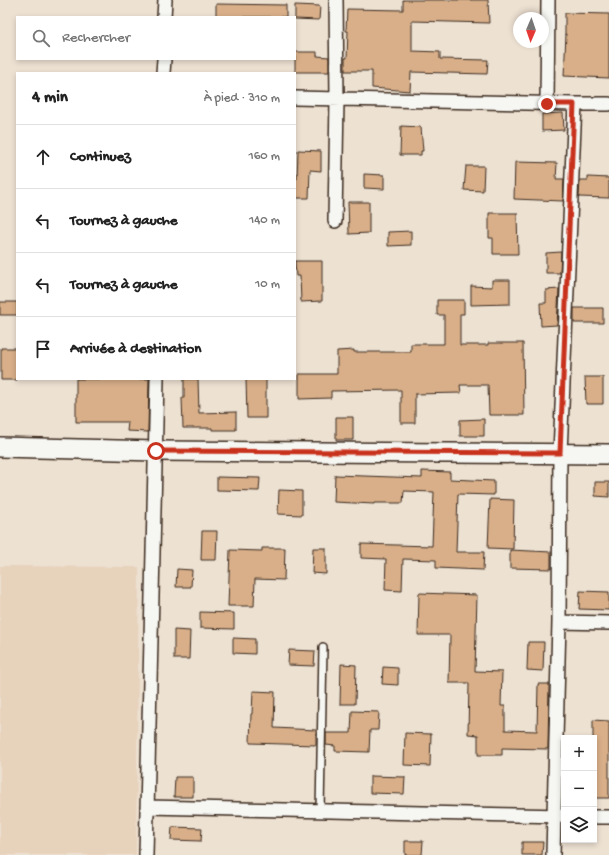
<!DOCTYPE html>
<html lang="fr">
<head>
<meta charset="utf-8">
<style>
  body { margin:0; font-family:"Gochi Hand",sans-serif; background:#f2f2f2; color:#222 }
  .controls { position:absolute; right:12px; bottom:12px; display:grid; overflow:hidden; border-radius:0px; box-shadow:0 2px 6px #0003 }
  .controls button { width:36px; height:36px; display:grid; place-items:center; padding:0; border:0; border-bottom:1px solid #e0e0e0; background:#fff; color:#222; font:20px sans-serif }
  .compass { position:absolute; left:513px; top:12px; width:36px; height:36px; border-radius:50%; background:#fff; box-shadow:0 2px 6px #0003; rotate:182deg }
  .stop { position:absolute; width:12px; height:12px; margin:-9px; border:3px solid #c8321e; border-radius:50%; background:#fff }
  .stop.end { background:#c8321e; border-color:#fff; box-shadow:0 1px 4px #0008 }
  .list { margin:0; padding:0; list-style:none }
  h2 { display:flex; justify-content:space-between; align-items:center; height:52px; margin:0; padding:0 16px; font-size:17px }
  h2 small { font-size:13px; font-weight:400; color:#767676 }
  .list li { display:grid; grid-template-columns:26px 1fr auto; gap:12px; align-items:center; box-sizing:border-box; height:64px; padding:0 16px; border-top:1px solid #e0e0e0 }
  .list b { display:block; font-size:15px; white-space:nowrap }
  .list em { font-size:13px; font-style:normal; color:#767676 }
  .icon { flex:none; width:22px; height:22px; fill:none; stroke:currentColor; stroke-width:2; stroke-linecap:round; stroke-linejoin:round }
  .map { position:relative; flex:none; width:609px; height:855px; overflow:hidden }
  .search { position:absolute; background:#fff; box-shadow:0 2px 6px #0003; left:16px; top:16px; width:280px; height:44px; display:flex; align-items:center; gap:10px; box-sizing:border-box; padding:0 14px; border-radius:0px; color:#767676; font-size:15px }
  .panel { position:absolute; background:#fff; box-shadow:0 2px 6px #0003; left:16px; top:72px; width:280px; height:308px; border-radius:0px }
  .map>svg:first-child { display:block }
  .built { fill:#e7d2bc }
  .building { fill:#d8af89; stroke:#3b2a1e }
  .lines { fill:none; stroke-linecap:round; stroke-linejoin:round }
  .lane-casing { stroke:#3b2a1e; stroke-width:10 }
  .street-casing { stroke:#3b2a1e; stroke-width:16 }
  .secondary-casing { stroke:#3b2a1e; stroke-width:22 }
  .lane { stroke:#f6f6f2; stroke-width:7 }
  .street { stroke:#f6f6f2; stroke-width:13 }
  .secondary { stroke:#f6f6f2; stroke-width:19 }
  .route { stroke:#c8321e; stroke-width:5 }
</style>
</head>
<body>
<div class="map">
<svg width="609" height="855" viewBox="0 0 609 855">
  <rect width="100%" height="100%" fill="#ede1d2"/>
  <filter id="ink" filterUnits="userSpaceOnUse"><feTurbulence type="fractalNoise" baseFrequency=".025" numOctaves="2"/><feDisplacementMap in="SourceGraphic" scale="8" xChannelSelector="R" yChannelSelector="G"/><feConvolveMatrix kernelMatrix="1 2 1 2 8 2 1 2 1" color-interpolation-filters="sRGB"/></filter>
  <g filter="url(#ink)">
    <!-- built -->
    <path class="built" d="M0 566 139 567 136 855H0Z"/>
    <!-- building -->
    <path class="building" d="M403 0H488L489 23 412 21V51L440 52V59L488 60 487 74 411 72 410 91 372 88V71H345V58H347L348 31H346L347 9 403 10Z
      M216 4 286 5V17H216Z
      M295 5 320 6 319 20 295 19Z
      M565 13 609 14V78L564 76 566 34H565Z
      M295 52H317V56L329 57V72H295Z
      M563 113 564 130 542 131V114Z
      M401 126 421 127 423 151H421V155H400Z
      M298 150 321 151V171L310 170 309 198H295V179H297Z
      M515 162 557 163 556 179H564L563 201 514 199Z
      M466 166H484L483 191 464 190Z
      M364 174 384 175V189L364 188Z
      M588 177 609 178V198L579 197 580 180H588Z
      M348 202H369V233L349 234Z
      M489 213H517L518 254H493V238H489Z
      M411 231V245L388 246V232Z
      M561 252 560 273H546V253Z
      M295 261H322V301L301 302 300 276H296Z
      M492 280H510V304L471 305V286L492 287Z
      M559 289 557 325 541 326 540 303H546V290Z
      M437 300H464V314H460V345H488V343H523L524 415H489L488 385H460L461 393 415 394V423H401V390L331 391V398L299 399V374H337V351L354 350V352H411V344H444V315H437Z
      M0 302H17V315H0Z
      M574 308H603V323H574Z
      M1 348H16L17 380H1Z
      M585 377H603V404H586Z
      M76 379H149L148 432 127 431 128 422H76Z
      M184 379H198L199 413 236 412V430H212V428H183L182 398H184Z
      M246 379H266V418H247Z
      M336 417H353V440H336Z
      M484 419V436H460V420Z
      M422 471 450 472V479L494 481V495L458 494 456 552H484L483 570 436 568V560L403 559 402 591 385 590 386 559 361 558V544L432 546 434 492 404 491 403 503H374V504L334 502 335 475 422 478Z
      M217 477 260 478 259 491 217 490Z
      M595 482H609V497L595 496Z
      M279 490 302 491V515L278 514Z
      M490 499 514 500 513 549 488 548Z
      M202 531H217L216 560H201Z
      M262 548H285L284 580 255 579 254 606H228L230 550 262 551Z
      M313 548H326V574L312 573Z
      M510 550 551 552V569L510 568Z
      M177 569 192 570 191 587H176Z
      M580 591 609 592V610L579 609Z
      M419 593 477 595 475 671 502 672 501 706H505V730L537 731 538 684H549L548 749 502 748V755H478V735L468 734 469 683H449L450 635H418Z
      M200 612 234 613V629L200 628Z
      M174 630 190 631 189 659H174Z
      M233 638 255 639V654L233 653Z
      M528 642H544L543 671 527 670Z
      M289 650 315 651 314 666 288 665Z
      M341 664 356 665 355 704H340Z
      M383 667 398 668V685L382 684Z
      M253 691 275 692 274 728 316 730V745L250 743 251 714H252Z
      M352 711 379 712 378 730H370L369 752 335 751V746L326 745V733H351Z
      M593 720 609 721V798H594V738H593Z
      M405 733 431 734 430 766 404 765Z
      M370 776 405 777 404 794 370 793Z
      M175 777H193V797H174Z
      M172 827 202 828 201 841 171 840Z
      M405 841H423L422 855H405Z
      M522 842H543L542 855H522Z"/>
    <g class="lines">
      <!-- lane casing -->
      <g class="lane-casing">
        <path id="lane" d="M320 811 323 647"/>
      </g>
      <!-- street casing -->
      <g class="street-casing">
        <path id="street" d="M164 17 165 0
          M163 73 164 59
          M295 98 575 104H609
          M547 104 548 0
          M335 221 337 99 336 0
          M559 622 609 623
          M147 807 564 816
          M594 817H609
          M146 855 157 379
          M553 855 559 622 560 453 575 104"/>
      </g>
      <!-- secondary casing -->
      <g class="secondary-casing">
        <path id="secondary" d="M0 447 156 451 609 454"/>
      </g>
      <!-- lane -->
      <use href="#lane" class="lane"/>
      <!-- street -->
      <use href="#street" class="street"/>
      <!-- secondary -->
      <use href="#secondary" class="secondary"/>
    </g>
  </g>
  <g class="lines" filter="url(#ink)">
    <!-- route -->
    <path class="route" d="M156 451 560 453 574 104H547"/>
  </g>
</svg>
<div class="controls">
<button>+</button>
<button>−</button>
<button><svg class="icon" aria-label="layers" viewBox="0 0 24 24"><path d="M12 4l9 5-9 5-9-5zM3 14l9 5 9-5"/></svg></button>
</div>
<svg class="compass" viewBox="-18 -18 36 36"><path d="M0-13l5 13h-10z" fill="#e53935"/><path d="M0 13l5-13h-10z" fill="#767676"/></svg>
<div class="stop" style="left:156px;top:451px"></div>
<div class="stop end" style="left:547px;top:104px"></div>
<div class="search"><svg class="icon" aria-label="search" viewBox="0 0 24 24"><circle cx="10" cy="10" r="6"/><path d="M15 15l6 6"/></svg>Rechercher</div>
<section class="panel">
<h2>4 min<small>À pied · 310 m</small></h2>
<ul class="list">
<li><svg class="icon" aria-label="ahead" viewBox="0 0 24 24"><path d="M12 20V5M6 11l6-6 6 6"/></svg><div><b>Continuez</b></div><em>160 m</em></li>
<li><svg class="icon" aria-label="left" viewBox="0 0 24 24"><path d="M17 20v-9H6M10 6l-5 5 5 5"/></svg><div><b>Tournez à gauche</b></div><em>140 m</em></li>
<li><svg class="icon" aria-label="left" viewBox="0 0 24 24"><path d="M17 20v-9H6M10 6l-5 5 5 5"/></svg><div><b>Tournez à gauche</b></div><em>10 m</em></li>
<li><svg class="icon" aria-label="arrive" viewBox="0 0 24 24"><path d="M6 21V4h12l-3 4 3 4H6"/></svg><div><b>Arrivée à destination</b></div></li>
</ul>
</section>
</div>
</body>
</html>
